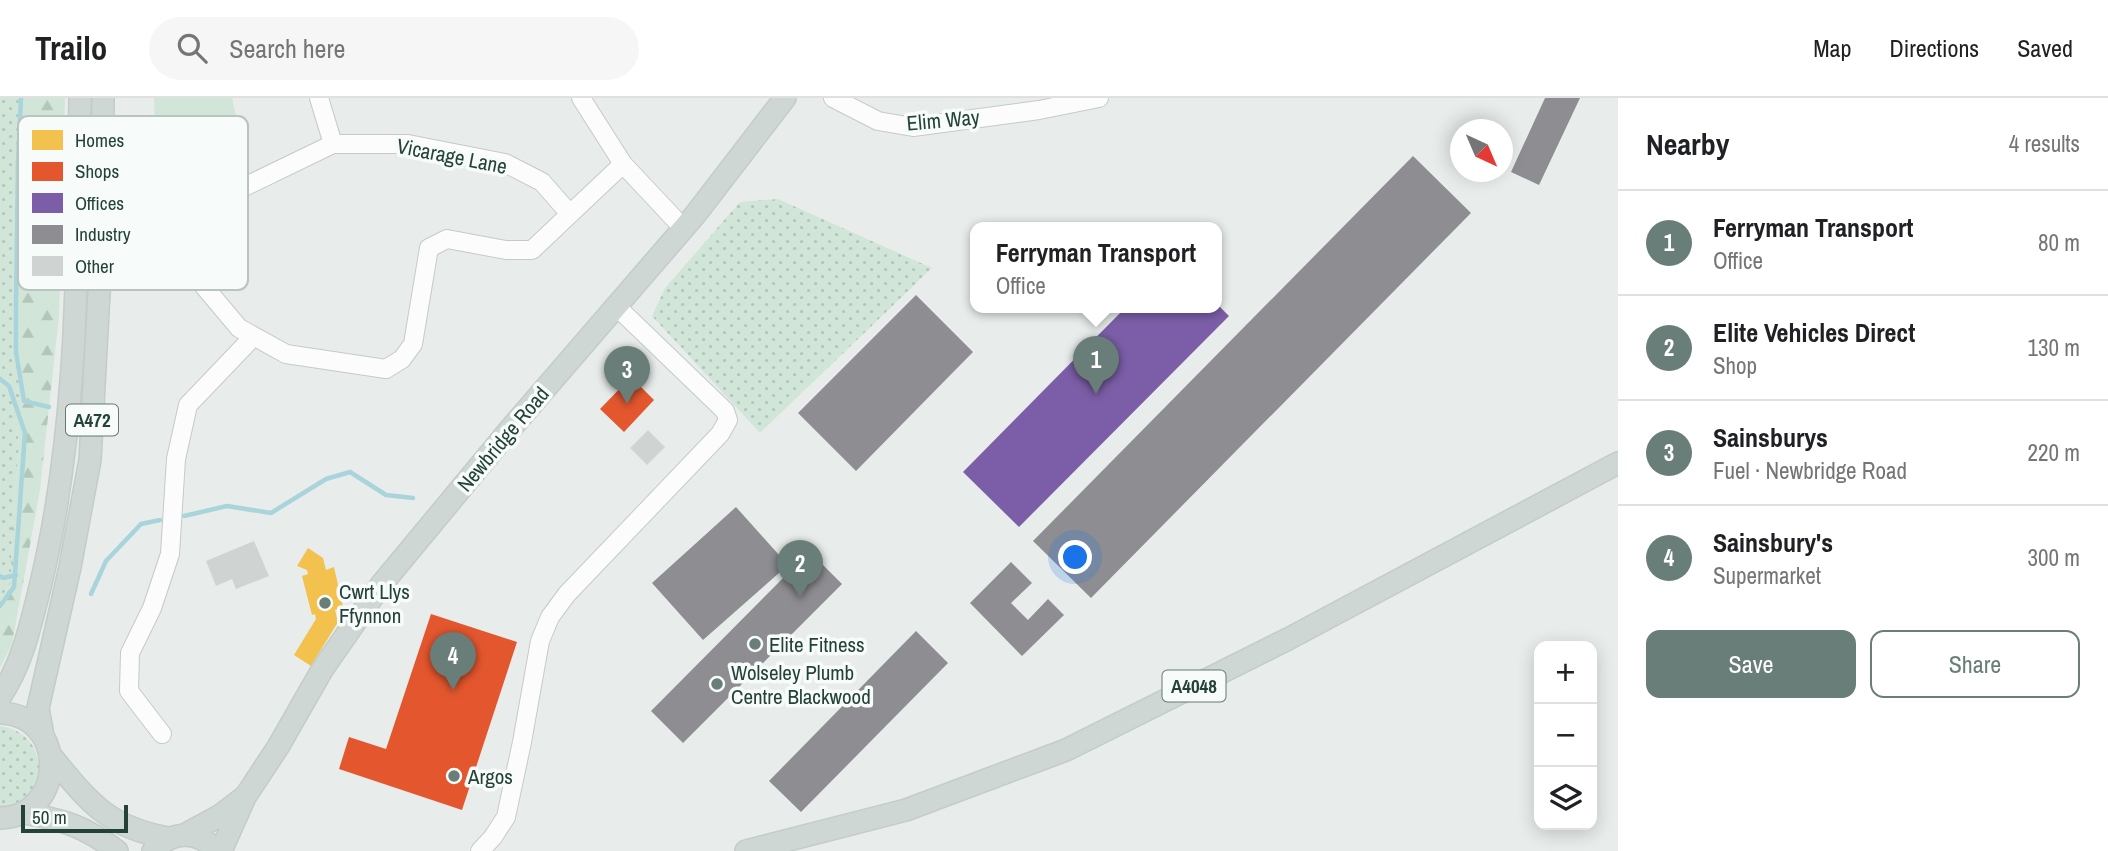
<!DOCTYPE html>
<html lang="en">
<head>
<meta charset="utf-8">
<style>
  body { margin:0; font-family:"Archivo Narrow",sans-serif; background:#f6f6f6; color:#202124 }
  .controls { position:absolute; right:21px; bottom:21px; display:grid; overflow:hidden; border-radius:14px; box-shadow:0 4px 18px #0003 }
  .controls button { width:63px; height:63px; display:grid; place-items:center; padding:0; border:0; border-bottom:2px solid #e0e0e0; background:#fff; color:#202124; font:35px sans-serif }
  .compass { position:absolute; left:1450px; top:21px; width:63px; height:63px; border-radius:50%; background:#fff; box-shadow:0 4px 18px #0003; rotate:136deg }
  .scale { position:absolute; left:21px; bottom:18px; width:107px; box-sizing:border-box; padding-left:7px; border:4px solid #24423a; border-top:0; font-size:19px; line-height:24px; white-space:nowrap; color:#24423a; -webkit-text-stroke:5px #f7fbf9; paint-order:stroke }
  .you { position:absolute; left:1076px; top:460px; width:24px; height:24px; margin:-18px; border:5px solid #fff; border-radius:50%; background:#1a73e8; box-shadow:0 0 0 10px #1a73e833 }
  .badge { display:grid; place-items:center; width:46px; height:46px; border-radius:50%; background:#697e78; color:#fff; font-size:23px; font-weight:700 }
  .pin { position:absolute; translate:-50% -58px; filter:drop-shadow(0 2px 4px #0008) }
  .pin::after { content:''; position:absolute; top:37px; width:24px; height:21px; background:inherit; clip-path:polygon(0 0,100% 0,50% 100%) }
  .popup { position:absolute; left:970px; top:124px; width:252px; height:91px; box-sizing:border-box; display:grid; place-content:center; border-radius:14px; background:#fff; filter:drop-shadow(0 2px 5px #0005); font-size:23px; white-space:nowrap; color:#757577 }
  .popup b { font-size:26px; color:#202124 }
  .popup::after { content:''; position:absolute; left:50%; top:100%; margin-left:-14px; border:14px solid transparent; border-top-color:#fff }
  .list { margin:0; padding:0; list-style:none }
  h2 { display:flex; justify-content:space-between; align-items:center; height:91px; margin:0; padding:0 28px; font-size:30px }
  h2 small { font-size:23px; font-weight:400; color:#757577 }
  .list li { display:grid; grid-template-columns:46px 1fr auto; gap:21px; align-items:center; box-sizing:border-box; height:105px; padding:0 28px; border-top:2px solid #e0e0e0 }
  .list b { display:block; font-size:26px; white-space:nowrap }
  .list p { margin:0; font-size:23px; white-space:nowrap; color:#757577 }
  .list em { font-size:23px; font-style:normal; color:#757577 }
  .actions { display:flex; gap:14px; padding:21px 28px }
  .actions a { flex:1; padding:16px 0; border:2px solid #697e78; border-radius:14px; text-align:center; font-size:24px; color:#697e78 }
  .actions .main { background:#697e78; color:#fff }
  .icon { flex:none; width:38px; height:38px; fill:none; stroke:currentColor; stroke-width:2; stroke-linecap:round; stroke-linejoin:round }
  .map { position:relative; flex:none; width:1618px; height:753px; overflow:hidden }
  header { display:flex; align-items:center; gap:42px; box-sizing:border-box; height:98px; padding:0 35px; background:#fff; border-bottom:2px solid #e0e0e0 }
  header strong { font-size:33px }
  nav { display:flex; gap:38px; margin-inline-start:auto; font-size:24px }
  .search { width:490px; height:63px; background:#f6f6f6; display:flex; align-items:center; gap:18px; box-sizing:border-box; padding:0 24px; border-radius:38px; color:#757577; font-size:26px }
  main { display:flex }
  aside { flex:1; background:#fff }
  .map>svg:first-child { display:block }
  .grass { fill:url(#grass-dots) }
  .forest { fill:url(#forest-firs) }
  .garden { fill:#d1e6d8 }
  .homes { fill:#f2c14e }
  .shops { fill:#e4572e }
  .offices { fill:#7b5ea7 }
  .industry { fill:#8d8d92 }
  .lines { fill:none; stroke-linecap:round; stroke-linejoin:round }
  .stream { stroke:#a9d4db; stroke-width:4.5 }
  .building { fill:#cfd4d2 }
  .minor-casing { stroke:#c5cac8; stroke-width:20 }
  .major-casing { stroke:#c3ccc9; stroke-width:24 }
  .minor { stroke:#fcfcfc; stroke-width:18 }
  .major { stroke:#cfd7d5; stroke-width:21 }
  .poi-dot { fill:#697e78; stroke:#f7fbf9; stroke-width:2.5 }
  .labels { text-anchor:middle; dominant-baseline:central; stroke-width:7; stroke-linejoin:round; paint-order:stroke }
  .shield { fill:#f7fbf9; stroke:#637a73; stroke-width:2 }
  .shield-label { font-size:19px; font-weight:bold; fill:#24423a }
  .street-label { font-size:21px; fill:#24423a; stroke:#f7fbf9 }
  .poi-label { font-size:21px; fill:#24423a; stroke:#f7fbf9; text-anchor:start }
  .key { fill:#f7fbf9; stroke:#b8c4c0; stroke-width:2 }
  .key-label { font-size:19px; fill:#24423a }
</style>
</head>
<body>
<header>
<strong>Trailo</strong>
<div class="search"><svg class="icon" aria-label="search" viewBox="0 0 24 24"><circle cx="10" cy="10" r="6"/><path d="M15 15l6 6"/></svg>Search here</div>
<nav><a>Map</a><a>Directions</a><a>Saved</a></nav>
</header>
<main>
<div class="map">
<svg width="1618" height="753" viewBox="0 0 1618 753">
  <defs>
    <pattern id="grass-dots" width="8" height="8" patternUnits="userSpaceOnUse" patternTransform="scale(1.75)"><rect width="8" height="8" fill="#d1e6d8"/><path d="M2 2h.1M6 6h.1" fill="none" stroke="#b3c6ba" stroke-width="1.8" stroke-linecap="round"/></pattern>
    <pattern id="forest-firs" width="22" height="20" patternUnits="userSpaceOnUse" patternTransform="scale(1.75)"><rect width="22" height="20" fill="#d1e6d8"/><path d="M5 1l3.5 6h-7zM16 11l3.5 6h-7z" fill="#b3c6ba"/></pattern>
  </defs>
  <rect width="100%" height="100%" fill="#e8edeb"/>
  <!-- grass -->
  <path class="grass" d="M0 0H21L18 63 16 210V254L24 303 16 320 19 348 12 431 11 485 0 501Z
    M778 101 932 170 760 335 652 218 665 190 740 104Z
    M0 628C53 635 51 708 0 708Z"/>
  <!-- forest -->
  <path class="forest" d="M21 0H65L59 218 40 392 12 546 0 570V501L11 485 12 431 19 348 16 320 24 303 16 254V210L18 63Z"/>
  <!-- garden -->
  <path class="garden" d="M154 0H232L236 18 241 80 157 110Z"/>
  <!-- homes -->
  <path class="homes" d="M308 450 323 460 326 472 334 469 343 509 335 512 338 524 311 568 294 557 316 521 315 516 312 517 302 478 308 476 307 472 297 468Z"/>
  <!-- shops -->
  <path class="shops" d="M631 279 654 302 624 334 600 311Z
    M431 516 517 544 462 712 339 671 349 639 386 651Z"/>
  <!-- offices -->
  <path class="offices" d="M1217 206 1229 218 1019 429 963 374 1125 210H1217Z"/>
  <!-- industry -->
  <path class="industry" d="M1545 0H1580L1539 87 1511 74Z
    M1413 58 1471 115 1091 500 1033 443Z
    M916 197 973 254 856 373 798 315Z
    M736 409 788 467 703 542 652 485Z
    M820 464 842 486 683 645 651 613 793 470 804 481Z
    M1011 464 1032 485 1011 505 1028 522 1048 501 1064 517 1022 558 970 505Z
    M916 533 948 565 801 714 769 683Z"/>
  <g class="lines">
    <!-- stream -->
    <path class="stream" d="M21 0 18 63 16 210V254L24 303 49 309
      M17 143 62 145
      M0 281 9 288 25 335 14 489 0 508
      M184 418 227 408 271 415 326 381 350 374 386 397 413 400
      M0 478 3 480 16 477
      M91 496 106 463 141 426 160 422"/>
  </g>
  <!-- building -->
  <path class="building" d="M648 332 665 349 647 367 630 350Z
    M254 443 269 478 236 491 232 481 216 488 206 463Z"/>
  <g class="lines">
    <!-- minor casing -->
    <g class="minor-casing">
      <path id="minor" d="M319 0 333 46
        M581 0 623 66 683 130
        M833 0 878 23 913 29 1039 12 1099 0
        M160 112 242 90 333 46H408L505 65 542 84 570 116
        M217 158 197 180 239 230 286 256 386 271 402 261 413 246 429 150 447 141 506 152H532L623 66
        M162 636 129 593 130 555 152 510 170 456 176 361 188 307 254 238
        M480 753 493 739 506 719 522 644 540 543 550 519 567 496 720 336 728 322 725 313 616 208"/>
    </g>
    <!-- major casing -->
    <g class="major-casing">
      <path id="major" d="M0 599C23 565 31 525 41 485 79 326 77 163 80 0
        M0 615C69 617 66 719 0 720
        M43 638 38 610 70 469 90 362 102 139 103 0
        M51 658C89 704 107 729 168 740
        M24 715C64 722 84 728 117 753
        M184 737 221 717 243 700
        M153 753C171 733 198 731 216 753
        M221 753 245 699 278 649 322 572 381 487 512 329 695 117 785 0
        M746 753 906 712 1066 652 1288 541 1618 365"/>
    </g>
    <!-- minor -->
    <use href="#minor" class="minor"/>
    <!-- major -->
    <use href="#major" class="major"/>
  </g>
  <!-- markers -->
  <g class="poi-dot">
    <circle cx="325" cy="505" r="7"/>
    <circle cx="755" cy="546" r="7"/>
    <circle cx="717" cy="586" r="7"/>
    <circle cx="454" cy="678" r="7"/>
  </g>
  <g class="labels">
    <!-- shield labels -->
    <g class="shield">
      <rect x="66" y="306.5" width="52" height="31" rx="5"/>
      <rect x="1162.5" y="572.5" width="63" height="31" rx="5"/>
    </g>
    <g class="shield-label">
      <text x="92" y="322">A472</text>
      <text x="1194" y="588">A4048</text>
    </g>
    <!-- street labels -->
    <g class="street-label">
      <text transform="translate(943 22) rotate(-5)">Elim Way</text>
      <text transform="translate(452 58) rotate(11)">Vicarage Lane</text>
      <text transform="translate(503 341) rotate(-50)">Newbridge Road</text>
    </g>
    <!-- poi labels -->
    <g class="poi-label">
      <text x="339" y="493">Cwrt Llys<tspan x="339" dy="24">Ffynnon</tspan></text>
      <text x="769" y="546">Elite Fitness</text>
      <text x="731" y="574">Wolseley Plumb<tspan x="731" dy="24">Centre Blackwood</tspan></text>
      <text x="468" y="678">Argos</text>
    </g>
  </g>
  <!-- legend -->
  <rect x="18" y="18" width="230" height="174" rx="10" class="key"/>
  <rect x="32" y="32" width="31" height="20" fill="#f2c14e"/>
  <rect x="32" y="64" width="31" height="19" fill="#e4572e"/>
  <rect x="32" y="95" width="31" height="20" fill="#7b5ea7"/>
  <rect x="32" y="127" width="31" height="19" fill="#8d8d92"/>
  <rect x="32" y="158" width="31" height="20" fill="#cfd4d2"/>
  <g class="key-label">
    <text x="75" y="49">Homes</text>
    <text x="75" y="80">Shops</text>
    <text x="75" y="112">Offices</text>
    <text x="75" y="143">Industry</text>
    <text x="75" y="175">Other</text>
  </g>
</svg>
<div class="controls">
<button>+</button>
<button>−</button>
<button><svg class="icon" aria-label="layers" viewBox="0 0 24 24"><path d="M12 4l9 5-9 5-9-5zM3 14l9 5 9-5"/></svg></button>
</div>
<svg class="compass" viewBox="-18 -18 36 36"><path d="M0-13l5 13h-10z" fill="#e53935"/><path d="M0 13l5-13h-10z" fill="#757577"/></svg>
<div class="scale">50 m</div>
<div class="you"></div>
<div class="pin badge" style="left:1096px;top:296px">1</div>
<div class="popup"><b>Ferryman Transport</b>Office</div>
<div class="pin badge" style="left:800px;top:500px">2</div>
<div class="pin badge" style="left:627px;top:306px">3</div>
<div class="pin badge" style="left:453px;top:592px">4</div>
</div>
<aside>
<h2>Nearby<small>4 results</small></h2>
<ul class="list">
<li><span class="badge">1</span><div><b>Ferryman Transport</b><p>Office</p></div><em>80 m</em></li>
<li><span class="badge">2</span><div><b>Elite Vehicles Direct</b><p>Shop</p></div><em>130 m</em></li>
<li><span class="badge">3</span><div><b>Sainsburys</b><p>Fuel · Newbridge Road</p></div><em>220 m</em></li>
<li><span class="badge">4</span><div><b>Sainsbury's</b><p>Supermarket</p></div><em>300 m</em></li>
</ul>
<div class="actions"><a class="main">Save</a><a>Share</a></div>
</aside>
</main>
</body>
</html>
